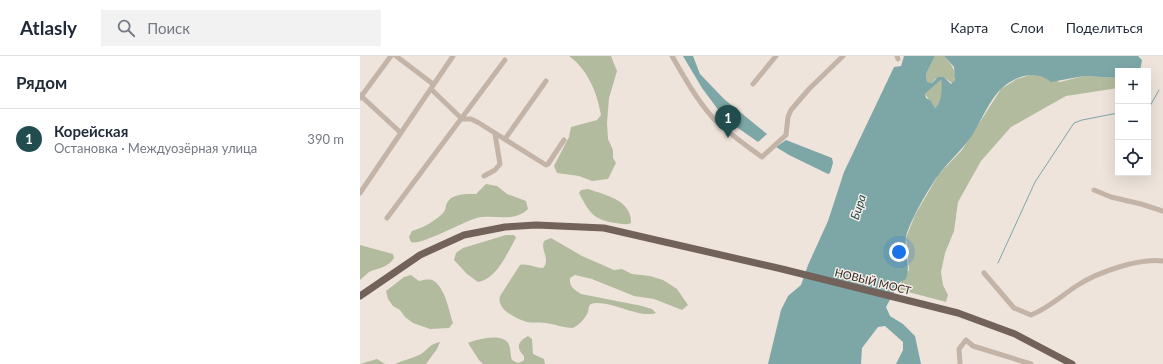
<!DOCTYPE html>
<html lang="ru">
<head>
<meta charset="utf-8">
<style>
  body { margin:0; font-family:Lato,sans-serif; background:#f2f2f3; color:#1f2937 }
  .controls { position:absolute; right:12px; top:12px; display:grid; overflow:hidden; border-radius:0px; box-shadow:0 4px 16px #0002 }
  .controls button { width:36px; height:36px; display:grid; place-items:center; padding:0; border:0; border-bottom:1px solid #e0e1e3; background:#fff; color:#1f2937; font:20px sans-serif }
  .you { position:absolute; left:539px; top:196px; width:14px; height:14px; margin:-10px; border:3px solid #fff; border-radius:50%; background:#1a73e8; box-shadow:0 0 0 6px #1a73e833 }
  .badge { display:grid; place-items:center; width:26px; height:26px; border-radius:50%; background:#224d4e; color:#fff; font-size:13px; font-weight:700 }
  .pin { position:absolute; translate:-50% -33px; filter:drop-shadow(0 1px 2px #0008) }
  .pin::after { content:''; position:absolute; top:21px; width:14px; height:12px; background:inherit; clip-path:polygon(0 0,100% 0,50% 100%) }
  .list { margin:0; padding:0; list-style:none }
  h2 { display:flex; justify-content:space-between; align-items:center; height:52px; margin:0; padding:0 16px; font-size:17px }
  h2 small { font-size:13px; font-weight:400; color:#747a83 }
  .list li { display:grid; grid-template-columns:26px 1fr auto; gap:12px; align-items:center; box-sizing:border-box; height:60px; padding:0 16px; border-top:1px solid #e0e1e3 }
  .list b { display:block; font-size:15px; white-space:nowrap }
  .list p { margin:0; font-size:13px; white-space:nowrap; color:#747a83 }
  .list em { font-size:13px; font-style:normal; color:#747a83 }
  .icon { flex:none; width:22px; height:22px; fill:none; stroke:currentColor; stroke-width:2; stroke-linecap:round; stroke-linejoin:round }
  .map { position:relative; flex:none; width:803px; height:308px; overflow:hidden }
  header { display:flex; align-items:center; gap:24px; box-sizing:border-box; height:56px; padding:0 20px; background:#fff; border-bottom:1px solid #e0e1e3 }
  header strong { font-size:19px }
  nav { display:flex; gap:22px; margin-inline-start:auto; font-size:14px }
  .search { width:280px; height:36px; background:#f2f2f3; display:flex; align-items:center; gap:10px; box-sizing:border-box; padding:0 14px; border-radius:0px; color:#747a83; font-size:15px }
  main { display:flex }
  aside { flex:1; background:#fff }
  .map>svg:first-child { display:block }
  .green { fill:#b2bb9d }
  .water { fill:#7da7a7; fill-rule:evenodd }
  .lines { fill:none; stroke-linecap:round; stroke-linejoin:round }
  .stream { stroke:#7da7a7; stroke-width:1 }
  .minor { stroke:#c4b4a8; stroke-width:5 }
  .major { stroke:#72625a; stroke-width:7 }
  .labels { text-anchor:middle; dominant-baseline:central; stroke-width:3; stroke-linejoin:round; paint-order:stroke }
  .street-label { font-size:11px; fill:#322a27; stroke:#f6eee6 }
  .water-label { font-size:12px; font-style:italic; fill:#224d4e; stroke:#f6eee6 }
</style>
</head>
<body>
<header>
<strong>Atlasly</strong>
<div class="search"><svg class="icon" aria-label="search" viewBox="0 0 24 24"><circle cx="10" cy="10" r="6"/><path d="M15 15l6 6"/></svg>Поиск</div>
<nav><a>Карта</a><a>Слои</a><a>Поделиться</a></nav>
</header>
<main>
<aside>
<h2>Рядом<small></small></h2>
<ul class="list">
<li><span class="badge">1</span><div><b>Корейская</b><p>Остановка · Междуозёрная улица</p></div><em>390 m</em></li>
</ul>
</aside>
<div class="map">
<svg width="803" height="308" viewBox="0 0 803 308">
  <rect width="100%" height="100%" fill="#eee4db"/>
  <!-- green -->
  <path class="green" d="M209 0H251L257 15 249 42 247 67 248 83 253 94V102L256 107 248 123 232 125 219 120 197 117 194 110 209 81 211 71 237 64 241 59C237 36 228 14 209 0Z
    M575 0H584C591 8 599 17 593 28L584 21 575 23 572 27 567 26 566 18Z
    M673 18 700 26 724 20 758 22V32L706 40 690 49 651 71 621 105 598 146 594 175 585 197 581 216 583 229 588 239 586 246 537 233 549 214 546 182 555 159 579 118 602 94 641 33 657 23Z
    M581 24C584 32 581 47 575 52L565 38Z
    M126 128 137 130 147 138 166 145 168 153C154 167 134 158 117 162 104 165 61 190 51 186L49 181 52 175C62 172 74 166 82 158 86 155 85 151 87 147 92 137 107 138 116 138Z
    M228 133C245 139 272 144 271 167 267 169 261 168 256 167 233 164 229 156 219 137L221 134Z
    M146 179H154L156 182C147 197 137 223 118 226L107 218 94 204 96 197 103 192Z
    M191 182 222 200 254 214 262 213 272 218 290 220 303 224 317 233 328 249 322 254 294 243 274 240 232 223 215 219 210 222C209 231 214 233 221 238L282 250 292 253 296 257C280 263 246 242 231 248 228 250 229 253 228 256 225 263 219 269 213 272 204 272 195 268 185 267 179 266 172 267 167 266 156 263 136 253 140 240L160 209C167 207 175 212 183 212 191 203 180 194 184 185Z
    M0 189 33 198 34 202C28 211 20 212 11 215 7 217 4 221 0 224Z
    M51 219 59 225C63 224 68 223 72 224 85 230 89 255 93 267L89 272 70 273 53 267 45 261 40 254 33 250 28 243 26 235 44 221Z
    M168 280 172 283 173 298 184 303 185 308H123L119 304 108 287C117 283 145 276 149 289 151 293 150 299 152 304 157 307 159 308 164 304V300C156 292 157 286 168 280Z
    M80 286 77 293 66 308H35C43 304 51 303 59 299 68 295 67 289 80 286Z
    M17 303 25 308H0Z"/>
  <!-- water -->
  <path class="water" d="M323 0H333L340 18 364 43 407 78 398 86 365 63 342 32Z
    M544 0H575L566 18 567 26 572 27 578 21H584L591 28 595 24 594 11 584 0H778L782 4 780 15H758V22L724 20 691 26C678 15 661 18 647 28 631 39 623 62 613 78 604 92 591 103 580 117 570 130 549 166 546 181 544 196 551 209 546 223L539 227 526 251 530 260 543 268 555 280 561 308H536L543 294V286L525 270 518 271 502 292 501 308H408L421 254 428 240 441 229 448 209 468 165 484 116 534 11 541 10ZM581 24C583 32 581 47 575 52L570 44 566 42 565 38Z
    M426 84 472 102 473 107 470 117 468 118 429 99 416 91Z"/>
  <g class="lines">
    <!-- stream -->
    <path class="stream" d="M788 51 790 50 799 34
      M638 207 675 126 714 67 722 64 758 57"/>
    <!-- minor -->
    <path class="minor" d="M36 0 73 28
      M312 0C324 21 337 44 353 62 368 77 385 89 402 101L426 79 428 61 431 54 449 33 483 0
      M537 0 538 3
      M393 28 416 0
      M72 34 102 63H111L119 67 186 109 188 108 204 84
      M0 39 41 77
      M0 42 31 0
      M145 83 186 25
      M124 120 135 114 140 108 135 78
      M734 134 751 141 781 148 803 155
      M0 137 93 0
      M27 162 145 4
      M624 217 654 252 671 259C689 252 702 239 718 229 738 216 779 202 803 205
      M600 308 599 293 606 284 613 290 671 308"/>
    <!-- major -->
    <path class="major" d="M0 240 60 199 104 179 145 171 176 169 244 172 422 213 598 257 655 278 712 308"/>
  </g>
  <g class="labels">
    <!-- street labels -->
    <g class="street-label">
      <text transform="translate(513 225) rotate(14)">НОВЫЙ МОСТ</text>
    </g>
    <!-- water labels -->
    <g class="water-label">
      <text transform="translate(498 151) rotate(-72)">Бира</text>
    </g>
  </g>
</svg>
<div class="controls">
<button>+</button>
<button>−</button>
<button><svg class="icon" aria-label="locate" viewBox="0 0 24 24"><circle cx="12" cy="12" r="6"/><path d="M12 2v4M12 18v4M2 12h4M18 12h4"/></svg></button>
</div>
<div class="you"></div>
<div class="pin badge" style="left:368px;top:82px">1</div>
</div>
</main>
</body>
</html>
